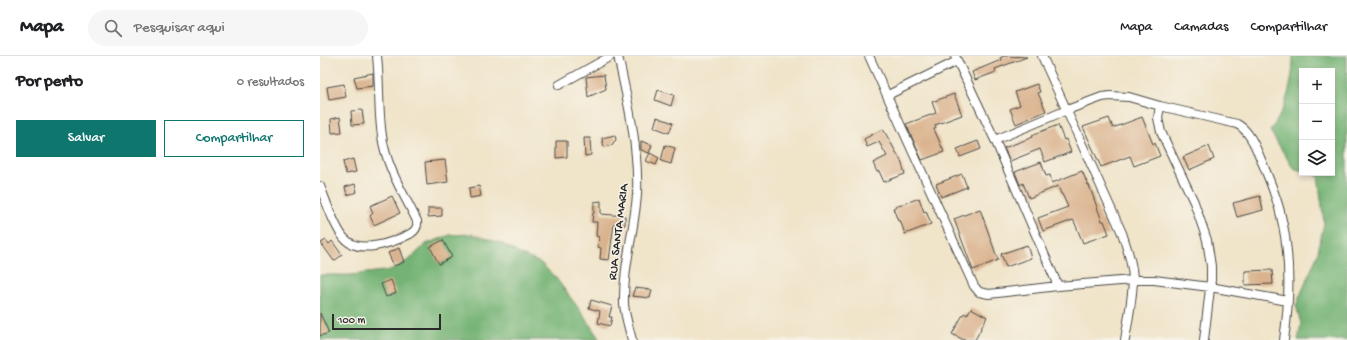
<!DOCTYPE html>
<html lang="pt">
<head>
<meta charset="utf-8">
<style>
  body { margin:0; font-family:"Gochi Hand",sans-serif; background:#f6f6f6; color:#202124 }
  .controls { position:absolute; right:12px; top:12px; display:grid; overflow:hidden; border-radius:0px; box-shadow:0 2px 6px #0003 }
  .controls button { width:36px; height:36px; display:grid; place-items:center; padding:0; border:0; border-bottom:1px solid #e0e0e0; background:#fff; color:#202124; font:20px sans-serif }
  .scale { position:absolute; left:12px; bottom:10px; width:109px; box-sizing:border-box; padding-left:4px; border:2px solid #2b2b2b; border-top:0; font-size:11px; line-height:14px; white-space:nowrap; color:#2b2b2b; -webkit-text-stroke:3px #f7f3e8; paint-order:stroke }
  .list { margin:0; padding:0; list-style:none }
  h2 { display:flex; justify-content:space-between; align-items:center; height:52px; margin:0; padding:0 16px; font-size:17px }
  h2 small { font-size:13px; font-weight:400; color:#757577 }
  .actions { display:flex; gap:8px; padding:12px 16px }
  .actions a { flex:1; padding:9px 0; border:1px solid #0f766e; border-radius:0px; text-align:center; font-size:14px; color:#0f766e }
  .actions .main { background:#0f766e; color:#fff }
  .icon { flex:none; width:22px; height:22px; fill:none; stroke:currentColor; stroke-width:2; stroke-linecap:round; stroke-linejoin:round }
  .map { position:relative; flex:none; width:1027px; height:284px; overflow:hidden }
  header { display:flex; align-items:center; gap:24px; box-sizing:border-box; height:56px; padding:0 20px; background:#fff; border-bottom:1px solid #e0e0e0 }
  header strong { font-size:19px }
  nav { display:flex; gap:22px; margin-inline-start:auto; font-size:14px }
  .search { width:280px; height:36px; background:#f6f6f6; display:flex; align-items:center; gap:10px; box-sizing:border-box; padding:0 14px; border-radius:22px; color:#757577; font-size:15px }
  main { display:flex }
  aside { flex:1; background:#fff }
  .map>svg:first-child { display:block }
  .forest { fill:#74b374; stroke:#506f50 }
  .building { fill:#dab28d }
  .lines { fill:none; stroke-linecap:round; stroke-linejoin:round }
  .street-casing { stroke:#494743; stroke-width:10 }
  .street { stroke:#fff; stroke-width:8 }
  .labels { text-anchor:middle; dominant-baseline:central; stroke-width:3; stroke-linejoin:round; paint-order:stroke }
  .street-label { font-size:13px; fill:#2b2b2b; stroke:#f7f3e8 }
</style>
</head>
<body>
<header>
<strong>Mapa</strong>
<div class="search"><svg class="icon" aria-label="search" viewBox="0 0 24 24"><circle cx="10" cy="10" r="6"/><path d="M15 15l6 6"/></svg>Pesquisar aqui</div>
<nav><a>Mapa</a><a>Camadas</a><a>Compartilhar</a></nav>
</header>
<main>
<aside>
<h2>Por perto<small>0 resultados</small></h2>
<ul class="list">
</ul>
<div class="actions"><a class="main">Salvar</a><a>Compartilhar</a></div>
</aside>
<div class="map">
<svg width="1027" height="284" viewBox="0 0 1027 284">
  <rect width="100%" height="100%" fill="#f7f3e8"/>
  <filter id="ink" filterUnits="userSpaceOnUse"><feTurbulence type="fractalNoise" baseFrequency=".025" numOctaves="2"/><feDisplacementMap in="SourceGraphic" scale="8" xChannelSelector="R" yChannelSelector="G"/><feConvolveMatrix kernelMatrix="1 2 1 2 8 2 1 2 1" color-interpolation-filters="sRGB"/></filter>
  <filter id="wash" filterUnits="userSpaceOnUse"><feTurbulence type="fractalNoise" baseFrequency=".012" numOctaves="4" result="noise"/><feDisplacementMap in="SourceGraphic" scale="16" xChannelSelector="R" yChannelSelector="G"/><feGaussianBlur stdDeviation="0.9" result="paint"/><feColorMatrix in="noise" values="0 0 0 0 0 0 0 0 0 0 0 0 0 0 0 0 0 1.4 0 .05"/><feComposite in="paint" operator="in"/></filter>
  <g filter="url(#wash)">
    <rect width="100%" height="100%" fill="#f0e4c9"/>
    <!-- forest -->
    <path class="forest" d="M973 0H1027V284H978L981 268 976 249 997 200 1004 167 998 120 990 117H1012V15H982V115L973 112 950 75C966 53 973 27 973 0Z
      M152 178 181 187 202 199 221 207 236 222 262 257 280 284H0V219H30L72 214 90 203 106 188 130 179Z"/>
    <g id="blocks">
      <!-- building -->
      <path class="building" d="M684 0 707 1 675 13 676 16 655 24 652 16 681 4 680 2Z
        M53 17V30L37 32 34 21Z
        M284 19 286 33 268 41 266 21Z
        M24 28 26 41 9 44 7 31Z
        M717 28 720 36 718 37 726 55 696 68 690 53 700 49 695 36Z
        M338 34 354 39 351 50 335 44Z
        M634 38 642 59 615 69 616 72 614 73 624 96 602 104 586 68 616 57 612 46Z
        M42 54 44 68 32 69 31 55Z
        M20 61 22 76 12 77 11 63Z
        M337 61 353 67 349 77 334 71Z
        M822 61 833 88 835 87 840 100 814 110 810 100 781 111 763 71 789 62 793 72Z
        M738 69 744 84 746 83 751 96 725 106 720 93 690 105 684 92 713 81 712 79Z
        M563 73 581 105 585 118 564 126 559 115 557 116 553 107 567 100 559 86 547 91 544 83Z
        M295 79 296 84 293 87V89L284 91 282 82Z
        M264 82H270L271 99 265 100Z
        M236 85H247V101L236 102Z
        M321 85 332 89 329 97 321 94Z
        M658 85 661 93 640 101 637 93Z
        M345 89 355 92 351 108 341 105Z
        M889 90 894 103 869 114 863 101Z
        M330 97 339 102 336 109 326 105Z
        M33 103 36 116 26 118 23 106Z
        M125 104 128 126 107 129 105 106Z
        M721 106 726 120 730 119 732 127 762 115 768 129H769L782 165H784L789 178 763 187 754 165 753 164 723 175 718 162 748 151 742 138H741L738 130 709 142 703 127 700 129 695 116Z
        M642 118 647 131 621 141 616 128Z
        M35 128 37 136 27 139 25 131Z
        M159 130 161 140 150 142 149 132Z
        M72 140 80 157 54 169 50 160 53 157 50 150Z
        M940 140 943 154 917 161 913 147Z
        M599 142 604 156 606 155 611 168 585 178 580 164 578 165 573 152Z
        M281 145V158L305 160V169L294 168 289 204 280 203 281 192 278 191 279 181 276 180 277 166H272L273 157H274V146Z
        M108 152H122V160L108 161Z
        M660 153 678 204 653 214 634 163Z
        M6 184 9 188 12 185 22 199 14 205 1 187Z
        M123 184 132 201 119 208 110 191Z
        M707 189 711 202 686 211 681 198Z
        M79 192 84 206 74 210 68 197Z
        M952 214 953 228 925 229V215Z
        M71 224 76 237 66 241 61 228Z
        M315 232 332 234 330 242 312 240Z
        M271 244 292 250 289 261H292L290 270 278 267 280 255 269 252Z
        M651 252 667 261 655 284H644L632 278 644 257 647 259Z
        M0 257 9 277 0 280Z"/>
    </g>
  </g>
  <g filter="url(#ink)">
    <use href="#blocks" fill-opacity="0" stroke="#494743" stroke-width="1"/>
    <g class="lines">
      <!-- street casing -->
      <g class="street-casing">
        <path id="street" d="M298 0C308 46 319 92 317 139 314 176 303 211 304 248 305 260 309 272 312 284
          M549 0 654 230 659 236 669 238 738 230 813 224H834L890 231 968 245
          M635 0 675 84 738 230
          M722 0 802 177C807 192 813 209 813 225 812 245 808 265 805 284
          M239 29 291 0
          M568 39 637 5
          M840 50 838 62 841 76 874 146 887 184 891 210V224L884 284
          M675 84 747 54 782 41 790 40 809 41 840 50 917 68C930 75 936 92 942 106 949 123 957 141 961 160 971 201 970 243 964 284
          M0 130C6 145 15 173 25 183 40 199 74 186 90 178 95 175 98 172 97 165 84 138 66 111 62 80 58 54 60 27 57 0"/>
      </g>
      <!-- street -->
      <use href="#street" class="street"/>
    </g>
  </g>
  <g class="labels">
    <!-- street labels -->
    <g class="street-label">
      <text transform="translate(299 176) rotate(-83)">RUA SANTA MARIA</text>
    </g>
  </g>
</svg>
<div class="controls">
<button>+</button>
<button>−</button>
<button><svg class="icon" aria-label="layers" viewBox="0 0 24 24"><path d="M12 4l9 5-9 5-9-5zM3 14l9 5 9-5"/></svg></button>
</div>
<div class="scale">100 m</div>
</div>
</main>
</body>
</html>
